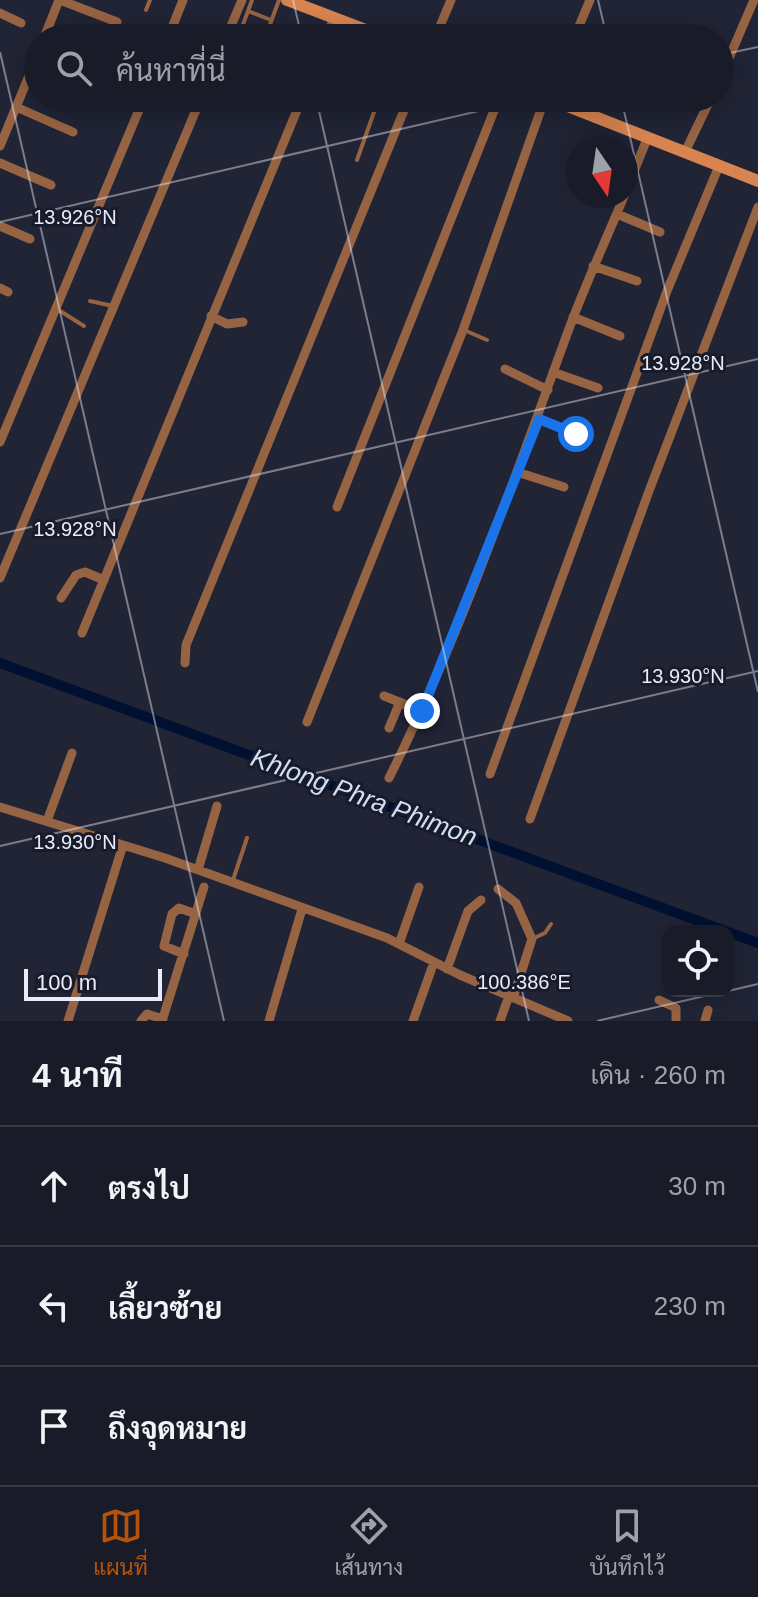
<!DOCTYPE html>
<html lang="th">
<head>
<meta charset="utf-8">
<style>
  body { margin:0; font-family:Helvetica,Sarabun,sans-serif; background:#262834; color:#f1f3f6 }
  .controls { position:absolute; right:24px; bottom:24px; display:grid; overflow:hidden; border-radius:16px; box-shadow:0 4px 20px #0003 }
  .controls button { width:72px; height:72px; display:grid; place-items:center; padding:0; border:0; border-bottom:2px solid #373945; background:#191b28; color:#f1f3f6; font:40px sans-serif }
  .compass { position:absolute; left:566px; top:136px; width:72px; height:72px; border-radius:50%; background:#191b28; box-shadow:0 4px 20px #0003; rotate:167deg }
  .scale { position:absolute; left:24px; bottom:20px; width:138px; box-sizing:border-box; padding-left:8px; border:4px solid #e9ecf8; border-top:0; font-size:22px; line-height:28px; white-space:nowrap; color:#e9ecf8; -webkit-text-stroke:6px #181b2b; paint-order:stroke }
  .stop { position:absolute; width:24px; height:24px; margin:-18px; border:6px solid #1a73e8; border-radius:50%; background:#fff }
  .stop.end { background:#1a73e8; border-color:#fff; box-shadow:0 2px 8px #0008 }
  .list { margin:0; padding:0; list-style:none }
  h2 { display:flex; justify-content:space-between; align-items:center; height:104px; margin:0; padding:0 32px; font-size:34px }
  h2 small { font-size:26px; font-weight:400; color:#9fa1a8 }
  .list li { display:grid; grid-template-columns:52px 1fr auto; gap:24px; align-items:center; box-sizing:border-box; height:120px; padding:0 32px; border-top:2px solid #373945 }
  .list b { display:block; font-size:30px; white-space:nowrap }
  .list em { font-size:26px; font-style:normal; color:#9fa1a8 }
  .icon { flex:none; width:44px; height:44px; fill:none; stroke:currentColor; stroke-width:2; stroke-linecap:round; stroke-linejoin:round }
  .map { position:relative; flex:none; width:758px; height:1021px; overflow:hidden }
  .search { position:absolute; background:#191b28; box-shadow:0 4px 20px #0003; left:24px; right:24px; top:24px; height:88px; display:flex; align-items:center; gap:20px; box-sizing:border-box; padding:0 28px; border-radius:44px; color:#9fa1a8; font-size:30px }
  .sheet { height:464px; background:#191b28 }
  nav { display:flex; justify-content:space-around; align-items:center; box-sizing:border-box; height:112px; border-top:2px solid #373945; background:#191b28; font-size:22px; color:#9fa1a8 }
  nav a { display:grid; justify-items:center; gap:4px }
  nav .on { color:#b45309 }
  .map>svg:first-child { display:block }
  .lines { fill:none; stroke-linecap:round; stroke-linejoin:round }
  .canal { stroke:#001030; stroke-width:10 }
  .lane { stroke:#966343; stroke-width:4 }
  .street { stroke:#966343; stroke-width:9 }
  .secondary { stroke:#d78450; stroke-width:12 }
  .route { stroke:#1a73e8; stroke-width:10 }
  .ticks { fill:none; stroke:#e9ecf8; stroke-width:2; stroke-opacity:0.45 }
  .labels { text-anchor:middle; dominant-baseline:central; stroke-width:6; stroke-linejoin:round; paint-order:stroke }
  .water-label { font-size:26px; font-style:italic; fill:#d2e0f3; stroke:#181b2b }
  .ticks-label { font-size:20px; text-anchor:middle; fill:#e9ecf8; stroke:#181b2b; stroke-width:6; stroke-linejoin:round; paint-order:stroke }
</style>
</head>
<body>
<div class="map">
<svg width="758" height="1021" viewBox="0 0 758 1021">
  <rect width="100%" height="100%" fill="#212435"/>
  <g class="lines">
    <!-- canal -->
    <path class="canal" d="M0 663 758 943"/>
    <!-- lane -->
    <path class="lane" d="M252 0 248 11 271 20
      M146 10 150 0
      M238 38 248 11
      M265 38 279 0
      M357 160 379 98
      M90 301 113 306
      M57 309 84 326
      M464 330 487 340
      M233 880 247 838
      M534 938 545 933 551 924"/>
    <!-- street -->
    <path class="street" d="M60 0 117 22
      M0 13 21 23
      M44 38 59 0
      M168 38 183 0
      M226 38 242 0
      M326 38 334 18
      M435 38 451 0
      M574 38 590 0
      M720 79 754 0
      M16 107 73 132
      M0 146 38 54
      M685 152 711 98
      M0 163 51 185
      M626 191 647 139
      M617 214 660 232
      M0 226 30 239
      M593 266 637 281
      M0 288 8 292
      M211 316 227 324 243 322
      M573 317 620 336
      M505 369 548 390
      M553 372 598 388
      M539 419 576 434
      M0 442 144 98
      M517 472 564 487
      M337 507 499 98
      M0 578 201 98
      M61 598 76 575 85 572 104 580
      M82 633 302 98
      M185 663 186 645 409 98
      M384 696 422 711
      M307 722 463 330 545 98
      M389 728 400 702
      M490 774 667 291 719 166
      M389 778C460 636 512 485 566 337 583 289 605 243 624 196
      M0 807 165 858 387 938 460 975 568 1021
      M530 819 649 491 758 207
      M47 821 72 753
      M198 870 217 806
      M498 889 516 903 532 939 513 998
      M399 944 419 887
      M184 954 164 946 172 914 179 908 196 914
      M447 969 468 911 481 900
      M659 1000 676 1008V1021
      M68 1021 123 845
      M141 1021 147 1014 163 1019
      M162 1021 204 887
      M269 1021 302 909
      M413 1021 434 962
      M500 1021 509 996
      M705 1021 708 1010"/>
    <!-- secondary -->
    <path class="secondary" d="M287 0 387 38
      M547 98 758 181"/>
  </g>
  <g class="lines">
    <!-- route -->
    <path class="route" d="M422 711 539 419 576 434"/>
  </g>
  <!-- ticks -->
  <path class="ticks" d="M293 0 302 38M598 0 607 38M0 52 224 1021M720 55 758 47M316 98 529 1021M621 98 758 692M0 222 535 98M0 534 758 359M0 846 758 671M728 991 758 984M597 1021 726 991"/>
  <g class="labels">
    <!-- water labels -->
    <g class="water-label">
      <text transform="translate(364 797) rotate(20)">Khlong Phra Phimon</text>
    </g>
  </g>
  <g class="ticks-label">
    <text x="75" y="224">13.926°N</text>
    <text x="683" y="370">13.928°N</text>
    <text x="75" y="536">13.928°N</text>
    <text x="683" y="683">13.930°N</text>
    <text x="75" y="849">13.930°N</text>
    <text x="524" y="989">100.386°E</text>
  </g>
</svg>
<div class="controls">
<button><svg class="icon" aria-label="locate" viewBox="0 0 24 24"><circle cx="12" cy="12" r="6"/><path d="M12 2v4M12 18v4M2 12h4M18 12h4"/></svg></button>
</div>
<svg class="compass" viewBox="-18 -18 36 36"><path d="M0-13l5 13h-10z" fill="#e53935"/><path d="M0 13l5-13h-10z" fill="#9fa1a8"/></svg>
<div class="scale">100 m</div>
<div class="stop" style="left:576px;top:434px"></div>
<div class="stop end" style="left:422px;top:711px"></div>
<div class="search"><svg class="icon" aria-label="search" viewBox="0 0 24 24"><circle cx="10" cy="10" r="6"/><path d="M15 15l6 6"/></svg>ค้นหาที่นี่</div>
</div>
<section class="sheet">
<h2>4 นาที<small>เดิน · 260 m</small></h2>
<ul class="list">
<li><svg class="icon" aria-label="ahead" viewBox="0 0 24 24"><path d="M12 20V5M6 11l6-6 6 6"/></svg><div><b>ตรงไป</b></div><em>30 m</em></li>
<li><svg class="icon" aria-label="left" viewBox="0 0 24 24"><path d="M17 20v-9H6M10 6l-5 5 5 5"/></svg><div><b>เลี้ยวซ้าย</b></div><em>230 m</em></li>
<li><svg class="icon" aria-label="arrive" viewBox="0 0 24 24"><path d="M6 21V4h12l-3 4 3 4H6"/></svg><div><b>ถึงจุดหมาย</b></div></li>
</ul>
</section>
<nav>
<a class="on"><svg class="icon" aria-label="map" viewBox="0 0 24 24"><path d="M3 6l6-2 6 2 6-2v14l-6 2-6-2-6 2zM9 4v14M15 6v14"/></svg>แผนที่</a>
<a><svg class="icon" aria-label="directions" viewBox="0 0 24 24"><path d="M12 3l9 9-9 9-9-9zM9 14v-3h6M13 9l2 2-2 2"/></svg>เส้นทาง</a>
<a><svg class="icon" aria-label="saved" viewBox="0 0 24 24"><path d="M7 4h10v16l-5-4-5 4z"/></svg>บันทึกไว้</a>
</nav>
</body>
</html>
